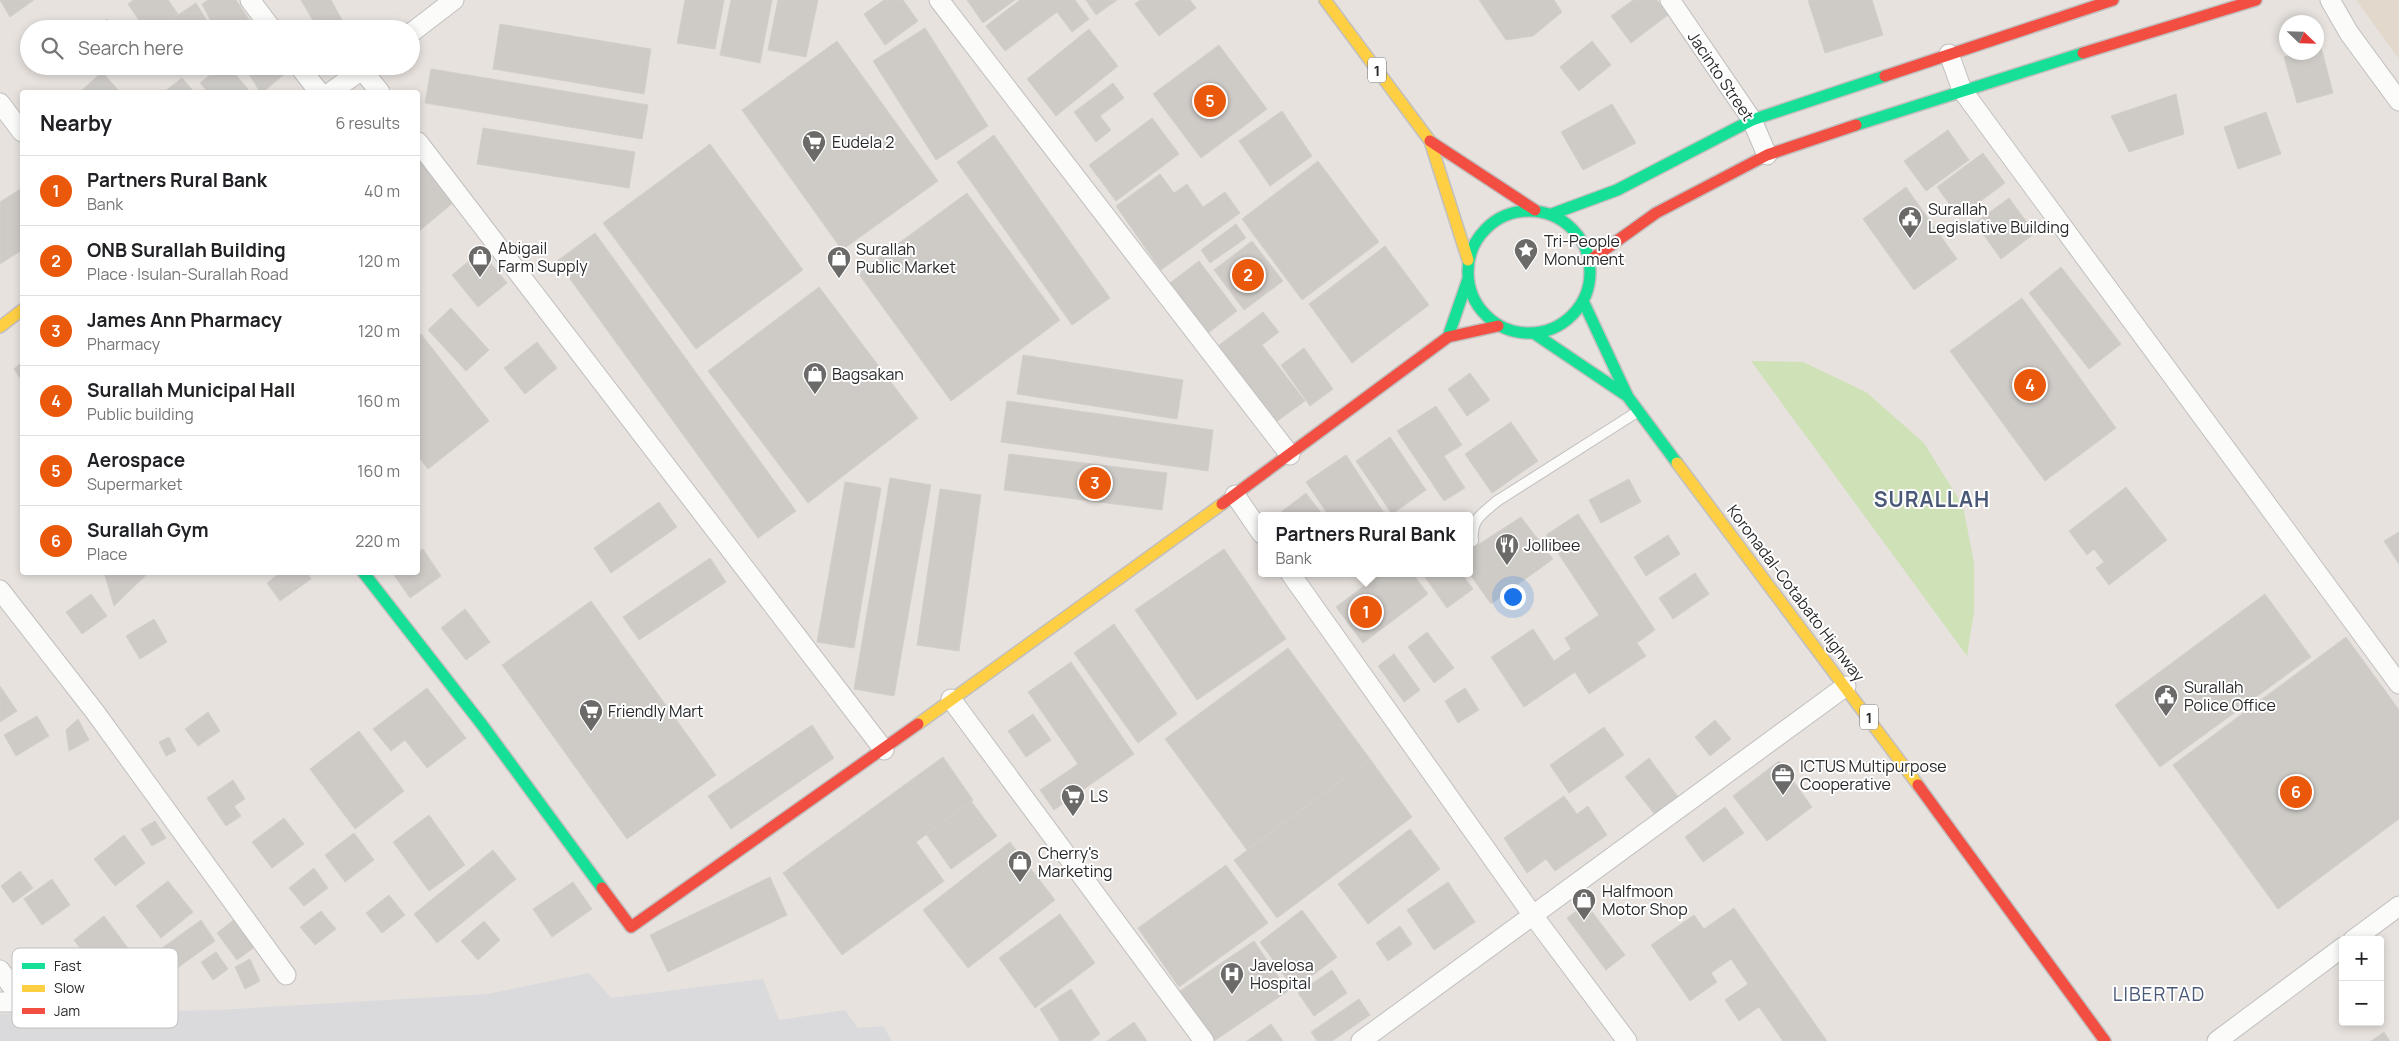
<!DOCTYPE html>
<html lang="en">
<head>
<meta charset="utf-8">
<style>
  body { margin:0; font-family:Manrope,sans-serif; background:#f2f2f2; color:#202124 }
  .controls { position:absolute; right:15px; bottom:15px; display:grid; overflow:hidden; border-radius:5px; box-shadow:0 2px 8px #0003 }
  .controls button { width:45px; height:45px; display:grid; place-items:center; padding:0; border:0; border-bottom:1px solid #e0e0e0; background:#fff; color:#202124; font:25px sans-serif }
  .compass { position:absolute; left:2279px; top:15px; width:45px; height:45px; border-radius:50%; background:#fff; box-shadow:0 2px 8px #0003; rotate:113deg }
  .you { position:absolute; left:1512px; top:596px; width:18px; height:18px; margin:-12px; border:4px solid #fff; border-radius:50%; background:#1a73e8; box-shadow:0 0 0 8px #1a73e833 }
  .badge { display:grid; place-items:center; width:32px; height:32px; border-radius:50%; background:#ea580c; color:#fff; font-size:16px; font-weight:700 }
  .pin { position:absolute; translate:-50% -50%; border:2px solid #fff; box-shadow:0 1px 5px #0006 }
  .popup { position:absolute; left:1258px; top:512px; width:215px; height:65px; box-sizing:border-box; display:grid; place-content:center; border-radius:5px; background:#fff; filter:drop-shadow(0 1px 4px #0005); font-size:16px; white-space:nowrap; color:#757577 }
  .popup b { font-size:19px; color:#202124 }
  .popup::after { content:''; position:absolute; left:50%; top:100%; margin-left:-10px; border:10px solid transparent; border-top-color:#fff }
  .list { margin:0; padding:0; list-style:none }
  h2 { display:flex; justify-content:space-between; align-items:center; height:65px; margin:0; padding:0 20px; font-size:21px }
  h2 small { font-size:16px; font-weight:400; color:#757577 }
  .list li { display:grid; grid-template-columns:32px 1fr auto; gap:15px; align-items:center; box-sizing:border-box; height:70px; padding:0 20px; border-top:1px solid #e0e0e0 }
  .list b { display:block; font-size:19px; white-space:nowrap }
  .list p { margin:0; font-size:16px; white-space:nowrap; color:#757577 }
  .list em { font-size:16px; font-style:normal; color:#757577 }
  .icon { flex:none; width:28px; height:28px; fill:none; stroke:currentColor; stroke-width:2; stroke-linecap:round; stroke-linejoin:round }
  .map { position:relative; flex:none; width:2399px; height:1041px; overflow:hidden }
  .search { position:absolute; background:#fff; box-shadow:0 2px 8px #0003; left:20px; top:20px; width:400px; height:55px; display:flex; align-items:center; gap:12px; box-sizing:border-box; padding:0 18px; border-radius:28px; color:#757577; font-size:19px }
  .panel { position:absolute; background:#fff; box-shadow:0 2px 8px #0003; left:20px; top:90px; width:400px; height:485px; border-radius:5px }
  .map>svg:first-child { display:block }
  .education { fill:#e2d8cc }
  .airport { fill:#dadadd }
  .green { fill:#cfe1b7 }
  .building { fill:#cecbc7; stroke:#d2ceca }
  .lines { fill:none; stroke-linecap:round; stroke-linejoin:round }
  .lane-casing { stroke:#c1bfbf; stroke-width:12 }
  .street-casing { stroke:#c1bfbf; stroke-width:21 }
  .fast-casing { stroke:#c1bfbf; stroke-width:14 }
  .slow-casing { stroke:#c1bfbf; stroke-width:14 }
  .jam-casing { stroke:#c1bfbf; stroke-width:14 }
  .lane { stroke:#fbfbfa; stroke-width:10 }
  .street { stroke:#fbfbfa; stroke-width:19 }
  .fast { stroke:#16e098; stroke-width:11 }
  .slow { stroke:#ffcf43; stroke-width:11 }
  .jam { stroke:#f24e42; stroke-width:11 }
  .labels { text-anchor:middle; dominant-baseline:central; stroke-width:4; stroke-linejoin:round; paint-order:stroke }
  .shield { fill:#fff; stroke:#696969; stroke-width:1 }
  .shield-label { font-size:15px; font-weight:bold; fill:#292929 }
  .street-label { font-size:16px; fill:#292929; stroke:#fff }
  .poi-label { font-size:16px; fill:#292929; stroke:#fff; text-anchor:start }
  .quarter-label { font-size:19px; letter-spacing:1px; fill:#4a5978; stroke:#fff }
  .district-label { font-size:21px; font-weight:bold; letter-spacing:1px; fill:#4a5978; stroke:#fff }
  .key { fill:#fff; stroke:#bfbfbf; stroke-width:1 }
  .key-label { font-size:14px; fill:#292929 }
</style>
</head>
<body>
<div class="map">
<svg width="2399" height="1041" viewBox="0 0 2399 1041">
  <rect width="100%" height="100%" fill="#e7e2de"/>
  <!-- education -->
  <path class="education" d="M2356 0H2399V59Z"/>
  <!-- airport -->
  <path class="airport" d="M589 973 611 998 763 979 779 1020 845 1010 858 1028 883 1026 892 1041H0V1014L218 1010 488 994Z"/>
  <!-- green -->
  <path class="green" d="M1751 361 1803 362 1866 392 1924 443 1963 506 1974 563V612L1967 656Z"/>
  <!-- building -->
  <path class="building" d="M0 0H34L10 17Z
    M133 0H168L178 14 157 29H145L128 4Z
    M208 0H236L254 27 251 29H215L202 4Z
    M301 0H331L347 29H318Z
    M685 0H724L715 49 677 43Z
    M731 0H772L760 63 720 55Z
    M778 0H818L806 57 768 50Z
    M884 0H903L918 21 885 45 864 14Z
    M967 0H1015L983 23Z
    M1020 0H1075L1089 19 1072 32 1057 12 1005 51 986 26Z
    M1086 0H1117L1096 15Z
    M1140 0H1190L1196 8 1159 36 1135 4Z
    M1479 0H1554L1562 12 1533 36 1506 40Z
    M1633 0H1657L1668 15 1631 43 1611 16Z
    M1808 0H1872L1883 35 1825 53Z
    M196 3 212 29 158 28Z
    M107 19 114 29H94Z
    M500 24 651 49 644 94 493 69Z
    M925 28 988 126 936 160 873 61Z
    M1089 29 1118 66 1056 116 1027 79Z
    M837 41 938 181 842 250 742 110Z
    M1592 41 1611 65 1579 91 1560 67Z
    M1219 45 1267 109 1201 158 1153 94Z
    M2321 47 2333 93 2297 103 2284 57 2301 52H2316V48Z
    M221 66H229L250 92H208L200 83Z
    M244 66H285L288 71 263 92H260Z
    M431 69 648 105 642 139 425 103Z
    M102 72 120 92H80Z
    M182 78 194 92H164Z
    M1113 83 1124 98 1100 116 1111 130 1096 142 1074 112Z
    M2176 94 2184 134 2129 152 2111 116Z
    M1612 104 1636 143 1583 170 1561 132Z
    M1282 111 1312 156 1270 186 1239 141Z
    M2266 112 2281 154 2238 169 2224 127Z
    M1152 118 1179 154 1116 201 1089 165Z
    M483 128 635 152 629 188 477 164Z
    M1948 130 1969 160 1926 191 1904 161Z
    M994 135 1110 298 1072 325 957 162Z
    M710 144 803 270 696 349 603 223Z
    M1983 153 2005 183 1959 217 1937 187Z
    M418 159 454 202 418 232Z
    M1318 161 1379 242 1302 300 1242 219Z
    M1160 174 1174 193 1187 184 1203 207 1225 192 1240 213 1161 270 1116 206Z
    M1906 187 1957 259 1914 290 1863 219Z
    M22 188V250L0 264V202Z
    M967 193 1060 320 951 401 858 273Z
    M2009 198 2035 233 2001 259 1975 223Z
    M1236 224 1246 238 1210 263 1201 250Z
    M595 233 796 511 758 538 557 261Z
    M1252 241 1283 281 1244 310 1214 270Z
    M1385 246 1429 305 1352 363 1309 304Z
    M481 251 507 283 478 307 452 275Z
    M1199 261 1237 311 1208 333 1170 283Z
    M2061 267 2121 344 2089 369 2029 293Z
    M819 287 918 418 808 503 708 371Z
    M2022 298 2116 428 2045 481 1950 351Z
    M451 308 489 350 466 371 428 330Z
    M1263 312 1279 332 1262 345 1305 401 1276 422 1218 346Z
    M421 334 489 421 428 469 418 456V441L420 438 418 434V337Z
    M537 342 557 368 525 394 504 368Z
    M1304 348 1333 389 1310 406 1281 365Z
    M1023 355 1183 380 1177 419 1017 394Z
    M22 362V381L14 369Z
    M1470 373 1490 400 1467 416 1448 389Z
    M1007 401 1213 430 1208 471 1001 442Z
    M1436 406 1462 445 1444 456 1465 488 1444 501 1397 431Z
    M1511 422 1538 461 1492 493 1465 454Z
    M1390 437 1426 490 1392 514 1356 461Z
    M1009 454 1167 473 1162 510 1004 490Z
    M1346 455 1386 516H1329L1306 482Z
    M890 478 931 485 894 696 854 689Z
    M1629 479 1641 502 1601 523 1589 500Z
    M845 482 881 488 854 648 817 642Z
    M2126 487 2167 540 2109 585 2096 568 2104 562 2094 549 2087 555 2069 531Z
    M940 489 981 495 959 651 917 645Z
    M1306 493 1322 514 1276 516Z
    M659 502 677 527 611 573 594 548Z
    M1578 514 1655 630 1637 643 1646 656 1589 694 1575 672 1524 707 1491 657 1533 629 1554 661 1571 649 1565 638 1599 615 1546 535Z
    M1521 517 1553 559 1491 604 1469 573 1470 550Z
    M2399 532V564L2384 541Z
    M1668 535 1680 554 1646 576 1634 557Z
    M423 549 441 576 410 598 392 572H418V553Z
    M1224 549 1286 639 1197 700 1135 610Z
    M710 558 726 582 639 640 623 617Z
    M104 572H149L114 606Z
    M281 572H307L311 579 280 601 267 583Z
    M1381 573H1412L1428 594 1363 643 1336 607Z
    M1422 573H1461L1473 589 1447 608Z
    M1695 573 1709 594 1673 619 1659 598Z
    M91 594 107 616 82 634 66 612Z
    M2265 594 2311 657 2160 767 2115 705Z
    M591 601 716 775 627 839 502 665Z
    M465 609 490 642 466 660 441 628Z
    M154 619 167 642 140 659 126 636Z
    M1114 624 1177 714 1138 743 1074 653Z
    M1427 632 1454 668 1434 683 1408 647Z
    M2346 637 2399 710V819L2278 909 2173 765Z
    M1288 648 1370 759 1247 850 1165 739Z
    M1394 654 1420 690 1404 702 1378 666Z
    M1071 662 1134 754 1054 810 1040 790 1078 764 1028 692Z
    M0 686 17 711 0 722Z
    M427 688 466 738 427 768 405 740 391 751 373 729Z
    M1465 688 1479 710 1458 723 1445 701Z
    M208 712 220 731 198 746 185 729Z
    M1033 714 1051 740 1026 757 1008 731Z
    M37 716 49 736 16 756 4 735Z
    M78 719 89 740 69 751 66 730Z
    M1715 720 1731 739 1710 756 1695 737Z
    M812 725 834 758 731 829 708 796Z
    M1604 727 1624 755 1569 793 1550 765Z
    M359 731 404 791 355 829 310 769Z
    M169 737 176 751 166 756 159 742Z
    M943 757 973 800 916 842 944 881 842 955 783 873Z
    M1649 758 1679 798 1656 816 1625 777Z
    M1370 759 1412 817 1277 918 1234 860Z
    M1779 761 1812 807 1767 841 1733 796Z
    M233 780 245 799 234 806 241 816 226 826 207 798Z
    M1564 796 1577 814 1588 806 1607 835 1555 871 1546 859 1527 873 1504 838Z
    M971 801 997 836 951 869 926 834Z
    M1725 807 1744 833 1703 862 1685 837Z
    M429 815 465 865 429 891 393 842Z
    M284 818 304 844 272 868 252 842Z
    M155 821 166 838 152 846 141 829Z
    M1410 829 1440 869 1368 924 1338 884Z
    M354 833 374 860 345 882 325 855Z
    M124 835 145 863 115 886 94 859Z
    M1010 842 1055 900 968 968 923 910Z
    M493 850 516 879 437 943 414 914Z
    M1226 865 1268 923 1179 987 1138 928Z
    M314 868 328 888 304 906 289 888Z
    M20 871 33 888 13 903 1 886Z
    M770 877 787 915 668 972 650 935Z
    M52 879 70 905 42 925 24 899Z
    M168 881 193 912 161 938 136 906Z
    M573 882 592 909 552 937 533 909Z
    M1448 882 1475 922 1434 950 1407 910Z
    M389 895 405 915 382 933 366 913Z
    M1586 904 1625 955 1606 970 1567 918Z
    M1734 908 1827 1041H1783L1759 1007 1739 1021 1725 1000 1748 984 1731 959 1711 973 1717 982 1690 1001 1651 945 1694 915 1704 929Z
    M1302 910 1337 957 1294 989 1260 942Z
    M321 911 336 929 315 945 300 927Z
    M1060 914 1095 963 1035 1008 999 958Z
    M104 916 136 959 116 974 96 947 85 955 74 940Z
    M236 918 256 946 237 960 217 933Z
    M201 920 215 941 173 971 158 951Z
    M484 921 500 940 478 960 461 941Z
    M1400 926 1412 944 1388 961 1376 943Z
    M1254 941 1288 991 1214 1041H1210L1177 993Z
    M216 952 228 969 213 980 201 962Z
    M250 959 260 981 245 989 235 967Z
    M1332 970 1347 993 1314 1016 1298 993Z
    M1071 989 1100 1034 1090 1041H1060L1040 1009Z
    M1359 999 1370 1015 1332 1041H1317L1311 1032Z
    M1134 1022 1147 1041H1107Z
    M1271 1024 1283 1041H1247Z
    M2384 1032 2390 1041H2371Z"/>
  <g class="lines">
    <!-- lane casing -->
    <g class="lane-casing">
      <path id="lane" d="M1473 541C1471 519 1481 515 1497 501L1637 412"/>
    </g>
    <!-- street casing -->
    <g class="street-casing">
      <path id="street" d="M250 0 272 29
        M939 0 1290 455
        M1670 0 1752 120 1767 155
        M2330 0 2349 33 2399 101
        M411 33 454 0
        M1949 54 1962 90 2399 684
        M299 66 319 92
        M362 70 380 92
        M331 92 367 66
        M0 103 22 132
        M418 142 884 750
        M1235 495 1262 534
        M1290 573 1532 914 1627 1041
        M0 590 95 712 286 975
        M951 699 1204 1041
        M2353 940 2399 906
        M0 970 23 1002
        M0 1002H23
        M1361 1041 1846 686
        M2217 1041 2343 947"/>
    </g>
    <!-- fast casing -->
    <g class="fast-casing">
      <path id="fast" d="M1856 125 2083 53
        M1468 272a61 61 0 1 1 122 0a61 61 0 1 1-122 0Z
        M1552 214 1617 190 1752 120 1885 76
        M1583 301 1628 397 1677 463
        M1535 334 1627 396
        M1448 337 1468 279
        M363 572 483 726 602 888"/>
    </g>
    <!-- slow casing -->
    <g class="slow-casing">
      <path id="slow" d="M1325 0 1430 141 1468 260
        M0 327 22 310
        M1677 463 1918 785
        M918 724 1222 504"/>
    </g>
    <!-- jam casing -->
    <g class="jam-casing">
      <path id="jam" d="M2083 53 2256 0
        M1885 76 2113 0
        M1430 141 1535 210
        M1589 261 1656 213 1767 155 1856 125
        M1222 504 1448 337 1498 326
        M1918 785 2105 1041
        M602 888 631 927 918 724"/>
    </g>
    <!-- lane -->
    <use href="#lane" class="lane"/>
    <!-- street -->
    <use href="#street" class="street"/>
    <!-- fast -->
    <use href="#fast" class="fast"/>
    <!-- slow -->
    <use href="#slow" class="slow"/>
    <!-- jam -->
    <use href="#jam" class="jam"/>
  </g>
  <!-- icons -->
  <defs>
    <g id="supermarket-pin" transform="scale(1.25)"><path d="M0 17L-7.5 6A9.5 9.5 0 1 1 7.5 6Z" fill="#6c6a68" stroke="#fff"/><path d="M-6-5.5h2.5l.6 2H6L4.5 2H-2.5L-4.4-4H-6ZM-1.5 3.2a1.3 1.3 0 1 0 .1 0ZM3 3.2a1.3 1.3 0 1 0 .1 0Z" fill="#fff"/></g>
    <g id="civic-pin" transform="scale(1.25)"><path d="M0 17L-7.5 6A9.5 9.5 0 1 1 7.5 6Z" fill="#6c6a68" stroke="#fff"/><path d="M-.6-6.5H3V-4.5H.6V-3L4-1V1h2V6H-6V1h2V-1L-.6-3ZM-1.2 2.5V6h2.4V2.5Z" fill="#fff"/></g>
    <g id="sight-pin" transform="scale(1.25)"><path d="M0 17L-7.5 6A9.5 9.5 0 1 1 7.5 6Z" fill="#6c6a68" stroke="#fff"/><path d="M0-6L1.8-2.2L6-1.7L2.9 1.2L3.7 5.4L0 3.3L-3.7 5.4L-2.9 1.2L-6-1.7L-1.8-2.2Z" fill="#fff"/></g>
    <g id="shop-pin" transform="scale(1.25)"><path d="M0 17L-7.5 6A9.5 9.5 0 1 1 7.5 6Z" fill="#6c6a68" stroke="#fff"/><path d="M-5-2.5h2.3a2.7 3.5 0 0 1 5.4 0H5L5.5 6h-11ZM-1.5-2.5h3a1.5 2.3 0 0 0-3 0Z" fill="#fff"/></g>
    <g id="restaurant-pin" transform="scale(1.25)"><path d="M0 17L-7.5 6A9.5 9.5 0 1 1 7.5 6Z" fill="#6c6a68" stroke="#fff"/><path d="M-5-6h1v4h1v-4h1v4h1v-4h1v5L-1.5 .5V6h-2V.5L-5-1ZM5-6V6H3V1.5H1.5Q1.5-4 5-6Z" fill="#fff"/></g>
    <g id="office-pin" transform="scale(1.25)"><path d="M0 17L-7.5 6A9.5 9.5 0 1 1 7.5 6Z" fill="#6c6a68" stroke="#fff"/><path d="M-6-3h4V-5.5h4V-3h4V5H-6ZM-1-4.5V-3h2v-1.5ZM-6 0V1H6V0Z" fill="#fff"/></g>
    <g id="hospital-pin" transform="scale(1.25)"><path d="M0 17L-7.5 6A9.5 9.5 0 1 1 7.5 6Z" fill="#6c6a68" stroke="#fff"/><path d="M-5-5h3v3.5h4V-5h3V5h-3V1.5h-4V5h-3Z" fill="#fff"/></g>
  </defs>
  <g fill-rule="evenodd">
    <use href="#supermarket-pin" x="814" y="142"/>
    <use href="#civic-pin" x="1910" y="218"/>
    <use href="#sight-pin" x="1526" y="250"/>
    <use href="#shop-pin" x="480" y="257"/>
    <use href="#shop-pin" x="839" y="258"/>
    <use href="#shop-pin" x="815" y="374"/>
    <use href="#restaurant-pin" x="1507" y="545"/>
    <use href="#civic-pin" x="2166" y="696"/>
    <use href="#supermarket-pin" x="591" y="711"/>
    <use href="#office-pin" x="1783" y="775"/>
    <use href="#supermarket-pin" x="1073" y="796"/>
    <use href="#shop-pin" x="1020" y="862"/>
    <use href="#shop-pin" x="1584" y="900"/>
    <use href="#hospital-pin" x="1232" y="974"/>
  </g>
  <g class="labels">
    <!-- shield labels -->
    <g class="shield">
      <rect x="1368" y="57.5" width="18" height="25" rx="4"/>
      <rect x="1860" y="704.5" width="18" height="25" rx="4"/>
    </g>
    <g class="shield-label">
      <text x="1377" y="70">1</text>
      <text x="1869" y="717">1</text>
    </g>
    <!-- street labels -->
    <g class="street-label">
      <text transform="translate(1721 76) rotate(56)">Jacinto Street</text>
      <text transform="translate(1796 593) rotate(53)">Koronadal-Cotabato Highway</text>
    </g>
    <!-- poi labels -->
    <g class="poi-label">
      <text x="832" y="142">Eudela 2</text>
      <text x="1928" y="209">Surallah<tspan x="1928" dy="18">Legislative Building</tspan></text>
      <text x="1544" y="241">Tri-People<tspan x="1544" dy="18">Monument</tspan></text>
      <text x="498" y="248">Abigail<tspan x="498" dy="18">Farm Supply</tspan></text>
      <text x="856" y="249">Surallah<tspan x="856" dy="18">Public Market</tspan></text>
      <text x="832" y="374">Bagsakan</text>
      <text x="1524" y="545">Jollibee</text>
      <text x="2184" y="687">Surallah<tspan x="2184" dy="18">Police Office</tspan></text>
      <text x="608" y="711">Friendly Mart</text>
      <text x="1800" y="766">ICTUS Multipurpose<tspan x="1800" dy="18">Cooperative</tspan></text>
      <text x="1090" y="796">LS</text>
      <text x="1038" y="853">Cherry's<tspan x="1038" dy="18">Marketing</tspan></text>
      <text x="1602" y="891">Halfmoon<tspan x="1602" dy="18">Motor Shop</tspan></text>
      <text x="1250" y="965">Javelosa<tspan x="1250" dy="18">Hospital</tspan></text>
    </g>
    <!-- quarter labels -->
    <g class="quarter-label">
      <text x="2159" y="994">LIBERTAD</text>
    </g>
    <!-- district labels -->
    <g class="district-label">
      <text x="1932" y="499">SURALLAH</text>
    </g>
  </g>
  <!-- legend -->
  <rect x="12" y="948" width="166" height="80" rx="8" class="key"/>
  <rect x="22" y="963" width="23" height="6" fill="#16e098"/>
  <rect x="22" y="985" width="23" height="7" fill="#ffcf43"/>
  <rect x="22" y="1008" width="23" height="6" fill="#f24e42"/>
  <g class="key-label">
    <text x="54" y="971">Fast</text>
    <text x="54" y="993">Slow</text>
    <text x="54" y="1016">Jam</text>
  </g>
</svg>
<div class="controls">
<button>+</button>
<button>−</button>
</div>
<svg class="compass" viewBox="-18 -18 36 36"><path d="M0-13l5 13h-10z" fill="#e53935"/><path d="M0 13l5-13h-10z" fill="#757577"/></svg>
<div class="you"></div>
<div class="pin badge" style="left:1366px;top:612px">1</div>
<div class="popup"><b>Partners Rural Bank</b>Bank</div>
<div class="pin badge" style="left:1248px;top:275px">2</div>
<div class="pin badge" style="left:1095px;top:483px">3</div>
<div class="pin badge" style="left:2030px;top:385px">4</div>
<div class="pin badge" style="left:1210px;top:101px">5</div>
<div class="pin badge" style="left:2296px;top:792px">6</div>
<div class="search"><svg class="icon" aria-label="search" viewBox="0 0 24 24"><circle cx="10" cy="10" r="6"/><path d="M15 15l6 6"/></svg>Search here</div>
<section class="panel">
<h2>Nearby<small>6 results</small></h2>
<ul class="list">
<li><span class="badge">1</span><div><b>Partners Rural Bank</b><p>Bank</p></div><em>40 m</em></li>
<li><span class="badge">2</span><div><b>ONB Surallah Building</b><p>Place · Isulan-Surallah Road</p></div><em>120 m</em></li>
<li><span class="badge">3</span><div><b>James Ann Pharmacy</b><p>Pharmacy</p></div><em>120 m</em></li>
<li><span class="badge">4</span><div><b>Surallah Municipal Hall</b><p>Public building</p></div><em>160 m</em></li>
<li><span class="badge">5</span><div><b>Aerospace</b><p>Supermarket</p></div><em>160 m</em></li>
<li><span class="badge">6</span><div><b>Surallah Gym</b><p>Place</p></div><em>220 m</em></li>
</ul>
</section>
</div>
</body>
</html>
